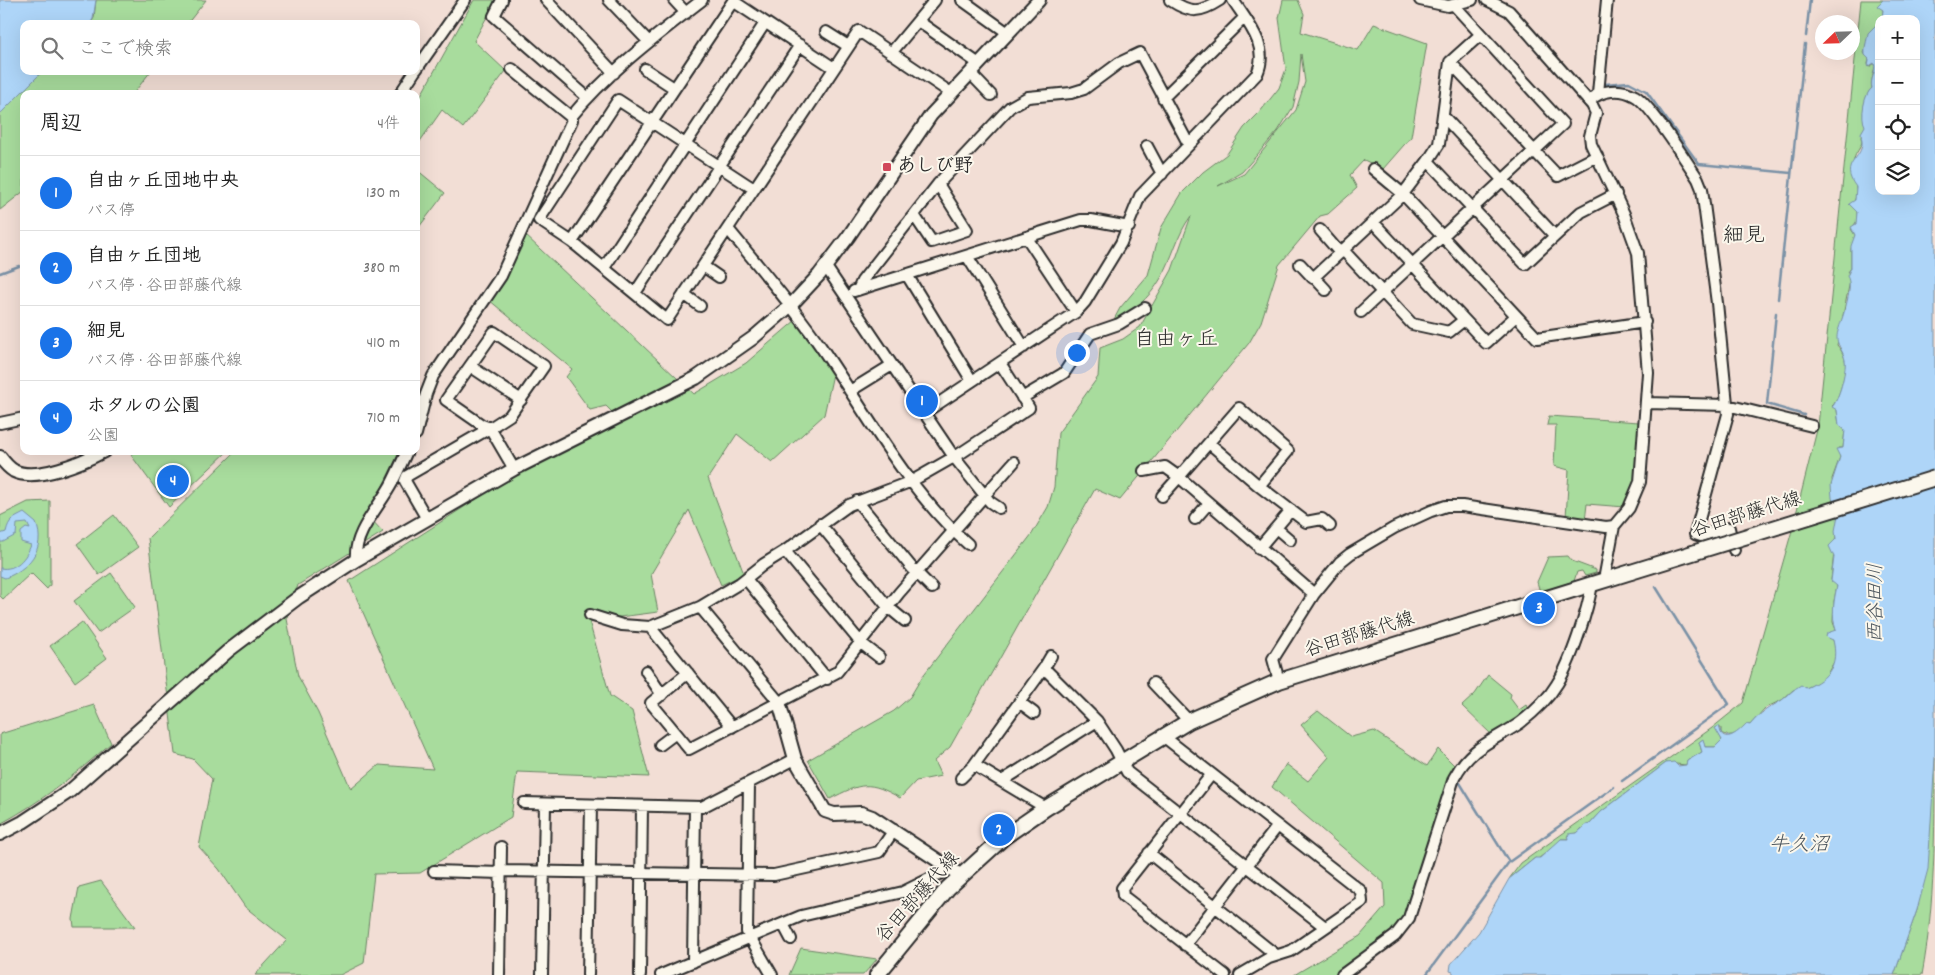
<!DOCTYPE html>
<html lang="ja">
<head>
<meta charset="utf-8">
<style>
  body { margin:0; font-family:Dekko,"Klee One",sans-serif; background:#f2f2f2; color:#222 }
  .controls { position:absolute; right:15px; top:15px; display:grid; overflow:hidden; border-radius:10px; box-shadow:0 5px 20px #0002 }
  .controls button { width:45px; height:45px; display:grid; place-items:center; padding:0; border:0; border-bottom:1px solid #e0e0e0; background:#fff; color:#222; font:25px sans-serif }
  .compass { position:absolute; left:1815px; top:15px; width:45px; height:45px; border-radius:50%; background:#fff; box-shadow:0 5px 20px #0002; rotate:247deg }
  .you { position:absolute; left:1076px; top:352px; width:18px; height:18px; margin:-12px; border:4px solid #fff; border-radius:50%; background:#1a73e8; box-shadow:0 0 0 8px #1a73e833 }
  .badge { display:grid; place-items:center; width:32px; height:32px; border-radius:50%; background:#1a73e8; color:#fff; font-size:16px; font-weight:700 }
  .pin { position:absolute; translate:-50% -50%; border:2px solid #fff; box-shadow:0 1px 5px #0006 }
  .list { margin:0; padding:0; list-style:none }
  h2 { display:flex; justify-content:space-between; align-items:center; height:65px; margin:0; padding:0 20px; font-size:21px }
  h2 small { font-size:16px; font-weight:400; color:#767676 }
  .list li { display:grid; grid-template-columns:32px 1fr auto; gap:15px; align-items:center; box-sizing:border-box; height:75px; padding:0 20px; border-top:1px solid #e0e0e0 }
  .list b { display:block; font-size:19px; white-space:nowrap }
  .list p { margin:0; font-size:16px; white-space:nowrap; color:#767676 }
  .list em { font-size:16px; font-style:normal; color:#767676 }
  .icon { flex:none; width:28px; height:28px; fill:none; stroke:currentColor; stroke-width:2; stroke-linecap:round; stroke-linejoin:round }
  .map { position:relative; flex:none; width:1935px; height:975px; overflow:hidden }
  .search { position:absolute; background:#fff; box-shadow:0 5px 20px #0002; left:20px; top:20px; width:400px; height:55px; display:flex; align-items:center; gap:12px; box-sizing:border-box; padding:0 18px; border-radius:10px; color:#767676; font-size:19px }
  .panel { position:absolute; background:#fff; box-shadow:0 5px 20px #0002; left:20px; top:90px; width:400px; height:365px; border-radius:10px }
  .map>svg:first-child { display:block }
  .green { fill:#a8dc9d; stroke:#6a8464; fill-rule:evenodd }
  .water { fill:#aed5f8; stroke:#7a91a6 }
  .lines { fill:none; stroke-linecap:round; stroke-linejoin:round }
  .stream { stroke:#7a91a6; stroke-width:2.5 }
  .minor-casing { stroke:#2b2b2b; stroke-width:14 }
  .tertiary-casing { stroke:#2b2b2b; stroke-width:16 }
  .secondary-casing { stroke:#2b2b2b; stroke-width:18 }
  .minor { stroke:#fbf7ec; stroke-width:10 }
  .tertiary { stroke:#fbf7ec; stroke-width:12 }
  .secondary { stroke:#fbf7ec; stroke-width:14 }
  .secondary-bridge-casing { stroke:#2b2b2b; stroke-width:18; stroke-linecap:butt }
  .secondary-bridge { stroke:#fbf7ec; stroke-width:14 }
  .poi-dot { fill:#d1495b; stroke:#fbf7ec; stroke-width:2 }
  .labels { text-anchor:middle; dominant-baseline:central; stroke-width:4; stroke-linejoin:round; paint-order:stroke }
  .poi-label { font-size:19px; font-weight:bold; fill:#2b2b2b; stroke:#fbf7ec; text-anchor:start }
  .street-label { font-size:19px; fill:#2b2b2b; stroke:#fbf7ec }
  .water-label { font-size:20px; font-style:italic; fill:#4c565e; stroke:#fbf7ec }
  .quarter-label { font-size:21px; fill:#2b2b2b; stroke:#fbf7ec }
</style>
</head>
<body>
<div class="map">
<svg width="1935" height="975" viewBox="0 0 1935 975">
  <rect width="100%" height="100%" fill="#f2ded5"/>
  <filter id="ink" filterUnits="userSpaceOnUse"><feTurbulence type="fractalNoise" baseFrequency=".02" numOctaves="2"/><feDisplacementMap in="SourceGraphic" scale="10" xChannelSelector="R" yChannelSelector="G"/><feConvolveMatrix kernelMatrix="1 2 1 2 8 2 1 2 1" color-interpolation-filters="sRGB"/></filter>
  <g filter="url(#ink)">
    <!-- green -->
    <path class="green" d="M96 0H206L187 24H90L94 18Z
      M474 0H496L474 41 506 71 463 128 442 110 416 147V104Z
      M1283 0H1298L1304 14 1301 32 1358 50 1374 24 1427 43 1411 137 1383 169 1364 160 1350 175 1357 188 1328 214 1320 216 1279 265 1261 322 1249 343 1120 500 1095 489 950 747 934 761 941 776 916 781 900 798C869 780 861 783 830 799L808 760 894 711 910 697 922 677 1032 534 1048 507 1054 487 1058 433 1098 377 1100 348 1123 339 1140 327 1172 270 1191 216C1177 234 1173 258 1161 278 1150 298 1131 313 1111 325L1120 308 1148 275 1161 228 1182 193 1203 172 1227 154 1244 128 1259 113 1279 88 1286 69 1279 18ZM1301 54 1305 82 1296 110 1244 174 1218 186 1242 172 1278 131 1293 107 1299 82Z
      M1861 0H1883L1881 3 1883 10 1882 19H1879V26L1876 25 1864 53 1869 59 1868 64 1869 67 1875 63C1875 72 1870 81 1872 88 1865 94 1860 116 1866 126L1861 137 1862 142C1861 148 1855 153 1854 159 1850 175 1863 194 1851 205L1857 212V221L1851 229 1855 235 1851 249V268L1848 272 1850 281 1837 345C1842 351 1846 358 1846 367 1845 375 1838 402 1832 406L1837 410 1839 425 1845 430 1843 448H1838L1840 457 1832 479 1838 515 1831 580 1837 585 1834 601 1833 622 1836 630 1833 640 1836 651 1835 660 1826 676 1821 681 1806 688 1793 690 1782 700 1765 708 1750 725 1746 724C1740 732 1731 739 1721 733V728H1716L1722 740 1715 747H1705L1702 740 1699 742 1702 752 1687 761 1686 765 1666 763 1601 812 1590 824 1582 828 1577 833 1567 836 1569 839H1561C1555 848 1546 852 1538 859L1535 858 1509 879 1521 863 1712 728 1743 703 1791 534 1818 426Z
      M43 71H151L133 94H24V191L0 210V114Z
      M416 169 445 193 416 231Z
      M523 233 694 394 746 363 796 320 833 374 824 415 772 462 737 434 708 478 744 574 721 585 689 510 651 574 658 612 589 621 610 696 632 711 649 777 517 772 511 817 420 873 374 874 364 963 340 975H255L287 940 245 907 219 869 199 847 212 779 193 759 175 754 148 538 236 451H400L368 516 383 532 298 585 287 619 298 676 318 713 351 789 379 765 433 769 349 581 612 412 606 406 590 410 566 377 572 369 489 300Z
      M1549 416 1639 422 1637 479 1625 507 1587 504 1585 521 1566 517 1569 470 1554 466 1556 425H1547Z
      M134 451H228L169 507 131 455Z
      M50 501V585L47 589 31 573 3 599 0 596V516L28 502Z
      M114 515 138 547 99 575 77 544Z
      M1568 556 1572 561 1596 570V573L1585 576 1582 571 1577 572 1574 581 1540 592 1537 582 1548 557Z
      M111 573 135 607 98 633 74 601Z
      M82 622 107 658 75 682 50 646Z
      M1488 675 1511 694 1510 698 1519 710 1526 705 1530 710 1492 735 1462 706 1475 694Z
      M94 705 111 743C76 774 41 802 0 824V734Z
      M1318 711 1351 737 1374 731 1427 766 1438 749 1456 767 1409 910 1397 930 1336 975H1294L1360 936 1385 907 1384 883 1272 787 1286 764 1308 781 1329 757 1301 725Z
      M1935 758C1935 831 1935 904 1922 975H1894L1917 910Z
      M101 881 135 927H74L73 919 79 887Z
      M801 948 877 959 863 975H789Z"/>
    <!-- water -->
    <path class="water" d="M0 0H96L93 19 90 24H24V71H43L0 114Z
      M1883 0H1935V758L1928 869 1917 910 1894 975H1453V972L1450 971 1451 964 1479 932 1509 879 1535 858H1540L1561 839H1569L1568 834 1577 833 1586 825 1590 824 1601 812 1666 763 1674 762 1678 766 1686 765 1687 761 1702 752 1699 742 1703 739 1705 747H1715L1722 740 1715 728 1719 726C1720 728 1720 731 1721 733 1728 743 1742 728 1746 724L1750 725C1763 710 1766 710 1782 700 1788 696 1793 689 1801 685L1806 688C1829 678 1839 665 1833 640L1826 637 1827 633 1836 630C1831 616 1834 599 1837 586L1831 581 1834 557 1829 546 1836 539 1835 531 1838 515 1832 498 1831 485 1840 457 1836 449 1843 448 1845 430 1839 425 1837 410 1832 407C1838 402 1847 370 1845 360 1842 346 1833 344 1839 328 1843 315 1854 287 1847 276L1851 268V246L1855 235 1851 227 1856 224 1857 212 1849 204 1855 200 1856 187C1838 163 1863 160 1862 142 1862 139 1861 136 1861 133L1865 126C1860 117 1864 94 1872 88 1869 80 1877 72 1874 63L1868 67 1869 59 1865 55C1864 47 1867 41 1868 33L1876 25 1879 26V191H1916V19H1882L1883 10 1877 6Z
      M24 513 36 523C47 549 27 570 5 578L0 576V568C16 571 26 558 31 545L21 542V532L26 528 30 529 27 523 17 524 16 535 3 542H0V534L6 532C9 519 13 519 24 513Z"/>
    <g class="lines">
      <!-- stream -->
      <path class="stream" d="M1806 36 1810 0
        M1605 84 1629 82 1646 91 1699 164 1791 173
        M0 273 19 266
        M1778 299 1805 44
        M1776 313 1767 404 1804 415
        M1622 781 1729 704 1656 587
        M1460 783 1509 862
        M1426 975 1509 862 1614 787"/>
      <!-- minor casing -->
      <g class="minor-casing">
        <path id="minor" d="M502 0 494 16 587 97
          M546 0 614 73
          M609 0 649 42
          M674 0 686 13
          M962 0 1008 33
          M1170 0C1191 14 1200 13 1220 0
          M1420 0 1448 6 1472 0
          M1487 0 1509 11 1592 105 1596 113 1590 136 1591 144 1624 214 1638 253 1648 373 1640 482 1629 508 1614 526 1604 580
          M918 21 979 64
          M826 32 848 46
          M891 53 935 0
          M1450 62 1558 176 1597 156
          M512 69 571 117
          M645 69 674 88
          M416 70 465 0
          M970 73 991 95
          M1598 93 1607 0
          M400 94 415 71
          M1163 98 1244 18
          M1589 101C1601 90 1620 87 1635 96 1649 103 1687 162 1698 179L1702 189 1717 303 1728 414 1695 534 1701 536 1729 528 1734 550
          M1443 116 1555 236
          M1147 146 1162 174
          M1428 161 1525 264 1581 212 1616 194
          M1373 169 1403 194 1537 338 1645 322
          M754 189 618 100 539 220 572 242 667 320 859 31 951 93
          M914 215 932 242 967 230 938 184
          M1373 222 1486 343 1516 316
          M728 229C760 268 793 306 821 347 865 411 910 494 968 544
          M1320 230 1340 253
          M1027 238 1076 312
          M572 242 733 1 834 68
          M1343 250 1412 324 1449 332 1464 320
          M967 256 1024 347
          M1300 264 1313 278 1403 194 1428 161 1439 144 1450 62 1480 35
          M703 266 719 277
          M826 267 954 457 990 502 999 508
          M604 268 765 23
          M907 275 972 381
          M1314 277 1326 290
          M858 290 862 281 938 184 1010 107 1028 97 1071 93 1084 89 1119 63 1140 53 1189 145
          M854 291 1081 220H1091L1129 227
          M635 293 800 45
          M684 294 700 306
          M1361 312 1563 124 1454 5
          M494 332 544 366 510 415 490 428 482 425 446 400Z
          M470 366 521 400
          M850 391 892 365
          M1022 398 1064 373 1090 334 1119 324 1145 308
          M1647 403 1727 405 1812 426
          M924 413 1076 312 1085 302 1121 243 1140 196 1257 74C1270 46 1247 22 1233 0
          M0 423 24 418
          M416 434 426 394 433 376 501 276 572 120 571 117C608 72 656 36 702 0
          M1209 443 1259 486
          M1144 471 1165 467 1179 477 1162 496
          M857 501 912 568 932 588
          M427 519 405 481 407 476 490 428 514 469
          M1195 519 1209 503
          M820 524 888 607 905 621
          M1276 528 1290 540
          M1259 548 1291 510
          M785 551 861 643 879 657
          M356 560C353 533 380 506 392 483 397 473 402 462 407 451
          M746 579 827 679
          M1314 594 1179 477 1239 408 1288 451 1259 486 1306 522 1322 519 1330 526
          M700 607 779 702
          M590 615 622 625 650 627 700 607 740 583 764 564 785 551 849 505 912 481 961 453 1029 408 1000 363
          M650 627 732 727
          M1044 668 1051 656
          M646 671 662 695
          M688 673 651 703 689 749 837 672 899 593 1014 462
          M1279 681 1273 659 1314 594 1340 562 1350 554 1394 528 1431 511 1446 506H1462L1606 527 1614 526
          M1153 683 1189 721
          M1019 702 1034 713
          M1163 736 1361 891 1362 902 1291 951 1269 958 1240 975
          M660 745 676 733
          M1211 775 1122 888 1123 896 1225 975
          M961 778 974 765
          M1002 781 1097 721
          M749 783 747 932 772 975
          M524 803 702 807 795 759
          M1046 808 974 765 1044 668 1097 721 1116 750 1127 772 1325 927
          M1149 853 1276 955
          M434 871 501 873
          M501 871 774 875 879 852 894 830
          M783 924 791 939
          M1185 945 1277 827
          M693 962 695 807
          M499 975 501 847
          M542 975 545 804
          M588 975 591 805
          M640 975 642 806
          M661 975 801 916 903 892 951 868
          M1342 975 1395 936 1409 918 1454 778C1470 747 1493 741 1520 723 1533 713 1548 699 1557 684 1571 662 1588 610 1592 584"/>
      </g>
      <!-- tertiary casing -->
      <g class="tertiary-casing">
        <path id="tertiary" d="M0 457C3 461 9 468 14 471 36 482 83 462 104 451
          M779 702 795 759 825 811 834 814 861 813 872 817 960 875
          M0 834 23 822 70 791 228 651 299 597 356 560 514 469 696 378 753 338 791 305 819 275 848 237 931 115 1039 0"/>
      </g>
      <!-- secondary casing -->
      <g class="secondary-casing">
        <path id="secondary" d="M877 975 948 888 1004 837 1046 808 1189 721 1279 681 1631 572"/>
      </g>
      <!-- minor -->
      <use href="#minor" class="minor"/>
      <!-- tertiary -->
      <use href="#tertiary" class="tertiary"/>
      <!-- secondary -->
      <use href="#secondary" class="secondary"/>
      <!-- secondary-bridge casing -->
      <g class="secondary-bridge-casing">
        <path id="secondary-bridge" d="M1631 572 1935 478"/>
      </g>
      <!-- secondary-bridge -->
      <use href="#secondary-bridge" class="secondary-bridge"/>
    </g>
  </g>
  <!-- markers -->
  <rect class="poi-dot" x="882" y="162" width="10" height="10" rx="2.5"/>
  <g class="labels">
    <!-- poi labels -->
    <g class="poi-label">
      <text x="897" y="167">あしび野</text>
    </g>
    <!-- street labels -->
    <g class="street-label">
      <text transform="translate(1747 516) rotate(-17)">谷田部藤代線</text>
      <text transform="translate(1360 636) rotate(-17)">谷田部藤代線</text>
      <text transform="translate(919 898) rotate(-48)">谷田部藤代線</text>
    </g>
    <!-- water labels -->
    <g class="water-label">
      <text transform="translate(1877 603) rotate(-90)">西谷田川</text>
      <text x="1799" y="846">牛久沼</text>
    </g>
    <!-- quarter labels -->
    <g class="quarter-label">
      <text x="1744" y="237">細見</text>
      <text x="1176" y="341">自由ヶ丘</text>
    </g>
  </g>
</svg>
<div class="controls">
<button>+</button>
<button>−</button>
<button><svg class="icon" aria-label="locate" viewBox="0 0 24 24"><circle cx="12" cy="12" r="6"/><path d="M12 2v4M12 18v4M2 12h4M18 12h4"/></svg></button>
<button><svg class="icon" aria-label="layers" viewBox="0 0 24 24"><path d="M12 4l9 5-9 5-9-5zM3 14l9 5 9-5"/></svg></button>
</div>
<svg class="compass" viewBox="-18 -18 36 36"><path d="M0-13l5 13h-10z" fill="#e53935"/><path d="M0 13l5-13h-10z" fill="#767676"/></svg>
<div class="you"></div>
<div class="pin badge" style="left:922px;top:401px">1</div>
<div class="pin badge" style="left:999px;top:830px">2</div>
<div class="pin badge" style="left:1539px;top:608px">3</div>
<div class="pin badge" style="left:173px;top:481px">4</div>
<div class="search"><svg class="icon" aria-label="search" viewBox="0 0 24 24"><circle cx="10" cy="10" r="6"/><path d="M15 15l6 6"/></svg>ここで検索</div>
<section class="panel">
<h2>周辺<small>4件</small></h2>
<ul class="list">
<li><span class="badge">1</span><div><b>自由ヶ丘団地中央</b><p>バス停</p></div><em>130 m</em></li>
<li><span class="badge">2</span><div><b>自由ヶ丘団地</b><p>バス停 · 谷田部藤代線</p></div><em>380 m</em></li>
<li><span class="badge">3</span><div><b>細見</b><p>バス停 · 谷田部藤代線</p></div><em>410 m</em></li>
<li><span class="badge">4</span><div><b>ホタルの公園</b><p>公園</p></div><em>710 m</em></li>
</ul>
</section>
</div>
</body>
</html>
